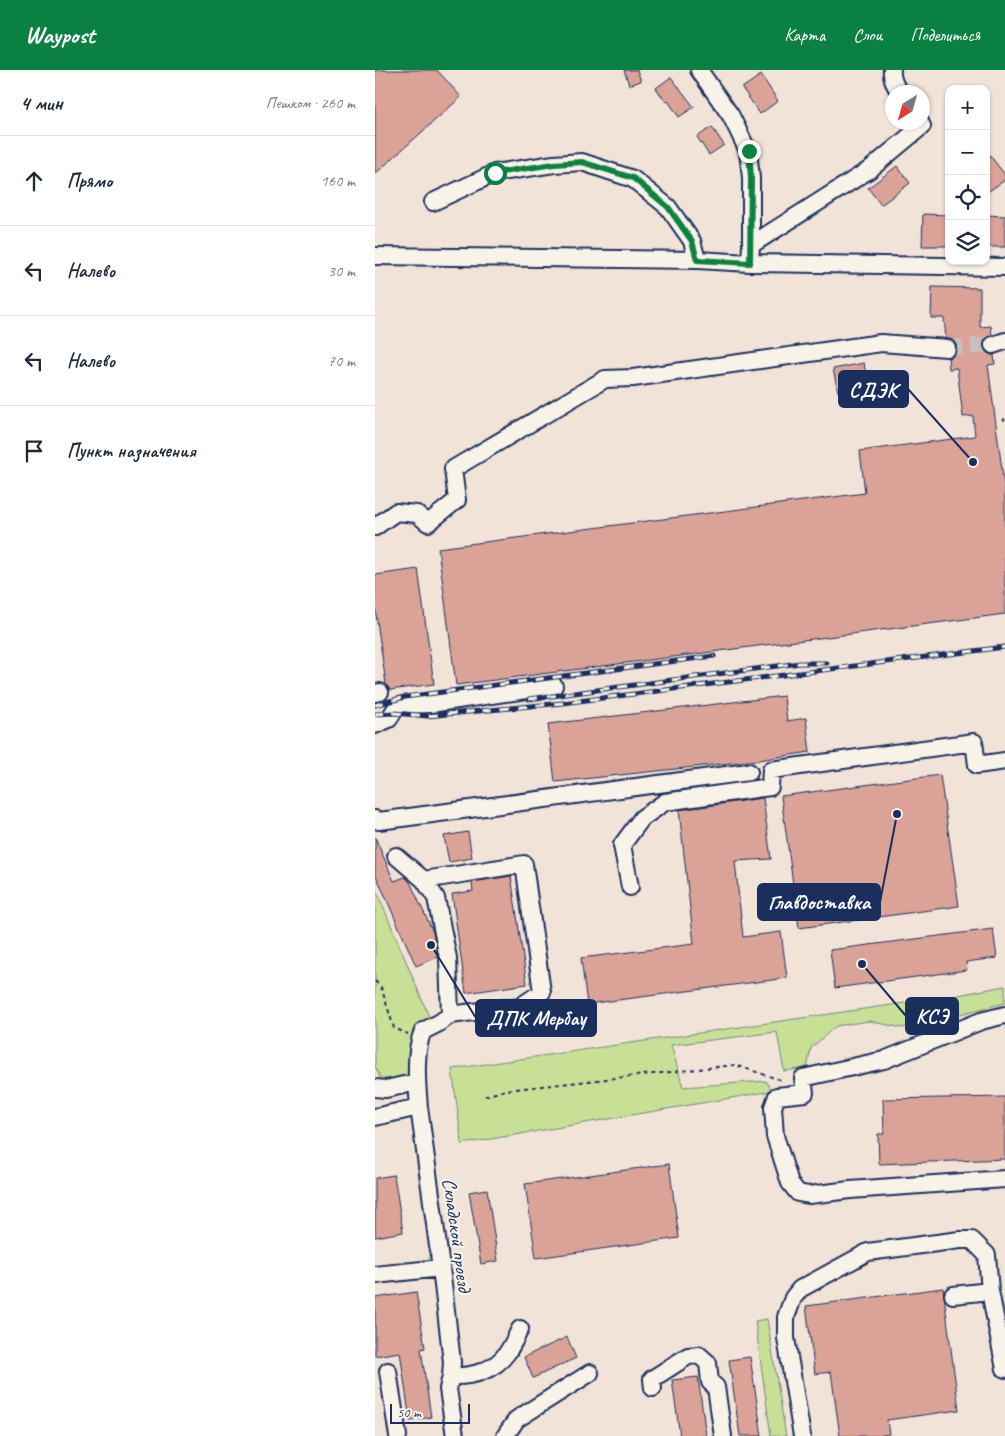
<!DOCTYPE html>
<html lang="ru">
<head>
<meta charset="utf-8">
<style>
  body { margin:0; font-family:Caveat,sans-serif; background:#f2f2f3; color:#1f2937 }
  .controls { position:absolute; right:15px; top:15px; display:grid; overflow:hidden; border-radius:10px; box-shadow:0 1px 4px #0004 }
  .controls button { width:45px; height:45px; display:grid; place-items:center; padding:0; border:0; border-bottom:1px solid #e0e1e3; background:#fff; color:#1f2937; font:25px sans-serif }
  .compass { position:absolute; left:510px; top:15px; width:45px; height:45px; border-radius:50%; background:#fff; box-shadow:0 1px 4px #0004; rotate:217deg }
  .scale { position:absolute; left:15px; bottom:12px; width:80px; box-sizing:border-box; padding-left:5px; border:2px solid #1b2f5e; border-top:0; font-size:14px; line-height:18px; white-space:nowrap; color:#1b2f5e; -webkit-text-stroke:4px #f7f3e8; paint-order:stroke }
  .stop { position:absolute; width:15px; height:15px; margin:-11px; border:4px solid #0b8043; border-radius:50%; background:#fff }
  .stop.end { background:#0b8043; border-color:#fff; box-shadow:0 1px 5px #0008 }
  .list { margin:0; padding:0; list-style:none }
  h2 { display:flex; justify-content:space-between; align-items:center; height:65px; margin:0; padding:0 20px; font-size:21px }
  h2 small { font-size:16px; font-weight:400; color:#747a83 }
  .list li { display:grid; grid-template-columns:32px 1fr auto; gap:15px; align-items:center; box-sizing:border-box; height:90px; padding:0 20px; border-top:1px solid #e0e1e3 }
  .list b { display:block; font-size:19px; white-space:nowrap }
  .list em { font-size:16px; font-style:normal; color:#747a83 }
  .icon { flex:none; width:28px; height:28px; fill:none; stroke:currentColor; stroke-width:2; stroke-linecap:round; stroke-linejoin:round }
  .map { position:relative; flex:none; width:630px; height:1366px; overflow:hidden }
  header { display:flex; align-items:center; gap:30px; box-sizing:border-box; height:70px; padding:0 25px; background:#0b8043; color:#fff }
  header strong { font-size:24px }
  nav { display:flex; gap:28px; margin-inline-start:auto; font-size:18px }
  main { display:flex }
  aside { flex:1; background:#fff }
  .map>svg:first-child { display:block }
  .green { fill:#c7e096; stroke:#71887a }
  .building { fill:#dba298; stroke:#1b2f5e }
  .lines { fill:none; stroke-linecap:round; stroke-linejoin:round }
  .minor-tunnel { stroke:#c6bfc0; stroke-width:16; stroke-dasharray:16 8; stroke-linecap:butt }
  .minor-casing { stroke:#1b2f5e; stroke-width:20 }
  .path { stroke:#1b2f5e; stroke-width:2; stroke-dasharray:4 4; stroke-linecap:butt }
  .minor { stroke:#f7f3e8; stroke-width:16 }
  .rail-casing { stroke:#1b2f5e; stroke-width:5 }
  .rail { stroke:#f7f3e8; stroke-width:3; stroke-dasharray:9; stroke-linecap:butt }
  .route { stroke:#0b8043; stroke-width:6 }
  .labels { text-anchor:middle; dominant-baseline:central; stroke-width:4; stroke-linejoin:round; paint-order:stroke }
  .street-label { font-size:20px; fill:#1b2f5e; stroke:#f7f3e8 }
  .leader { fill:none; stroke:#1b2f5e; stroke-width:2 }
  .callout-dot { fill:#1b2f5e; stroke:#f7f3e8; stroke-width:2 }
  .callout { fill:#1b2f5e; stroke:#1b2f5e; stroke-width:2 }
  .callout-label { font-size:21px; text-anchor:middle; font-weight:bold; fill:#fff }
</style>
</head>
<body>
<header>
<strong>Waypost</strong>
<nav><a>Карта</a><a>Слои</a><a>Поделиться</a></nav>
</header>
<main>
<aside>
<h2>4 мин<small>Пешком · 260 m</small></h2>
<ul class="list">
<li><svg class="icon" aria-label="ahead" viewBox="0 0 24 24"><path d="M12 20V5M6 11l6-6 6 6"/></svg><div><b>Прямо</b></div><em>160 m</em></li>
<li><svg class="icon" aria-label="left" viewBox="0 0 24 24"><path d="M17 20v-9H6M10 6l-5 5 5 5"/></svg><div><b>Налево</b></div><em>30 m</em></li>
<li><svg class="icon" aria-label="left" viewBox="0 0 24 24"><path d="M17 20v-9H6M10 6l-5 5 5 5"/></svg><div><b>Налево</b></div><em>70 m</em></li>
<li><svg class="icon" aria-label="arrive" viewBox="0 0 24 24"><path d="M6 21V4h12l-3 4 3 4H6"/></svg><div><b>Пункт назначения</b></div></li>
</ul>
</aside>
<div class="map">
<svg width="630" height="1366" viewBox="0 0 630 1366">
  <rect width="100%" height="100%" fill="#f1e3d8"/>
  <filter id="ink" filterUnits="userSpaceOnUse"><feTurbulence type="fractalNoise" baseFrequency=".02" numOctaves="2"/><feDisplacementMap in="SourceGraphic" scale="10" xChannelSelector="R" yChannelSelector="G"/><feConvolveMatrix kernelMatrix="1 2 1 2 8 2 1 2 1" color-interpolation-filters="sRGB"/></filter>
  <g filter="url(#ink)">
    <!-- green -->
    <path class="green" d="M0 817 55 949 36 1007 8 1014 0 996Z
      M630 916V933L527 958 494 951 461 956 436 978 432 998 409 1001 402 962 296 975 308 1017 391 1011 397 1021 87 1074 77 999 578 926Z
      M392 1249 411 1366H396L380 1251Z"/>
    <!-- building -->
    <path class="building" d="M0 0H62L86 27 0 104Z
      M249 0H262L266 11 254 15Z
      M386 5 403 31 385 44 367 18Z
      M296 7 319 37 304 47 293 31 291 32 281 18Z
      M337 57 349 75 334 85 322 67Z
      M611 80 630 105V110L611 123Z
      M522 96 535 113 506 135 493 118Z
      M548 144 574 145V176H547Z
      M611 145 630 146V177H611Z
      M557 217 605 218V257L616 256 617 265 611 268 608 273 609 279 611 282 616 285H619L620 294 613 295 630 422V544L81 615 63 478 490 423 485 381 600 366 598 346 588 347 582 298 574 299 573 288 577 287 580 283 582 278 581 274 577 270 571 268 569 248H556Z
      M489 293 493 316 463 322 458 299Z
      M43 499 59 614 15 620 11 614 0 537V505Z
      M409 626 412 651 431 648 435 682 384 690 180 712 173 654Z
      M565 705 584 836 424 858 406 726Z
      M388 728 396 789 360 791 368 867 406 862 412 908 212 934 206 888 319 874 304 740Z
      M93 762 97 788 74 792 69 766Z
      M0 767 19 811 30 807 35 812 58 862 63 887 41 896 0 803Z
      M136 806 152 914 91 923 77 824 98 821 97 812Z
      M618 859 622 888 591 892 592 900 460 918 455 880Z
      M630 1027V1089L504 1094 503 1064H509L508 1029Z
      M294 1094 304 1168 161 1188 150 1114Z
      M19 1105 28 1162 0 1167V1108Z
      M112 1119 123 1191 106 1194 94 1122Z
      M568 1218 584 1340 512 1350 514 1364 502 1366H465L456 1302 440 1304 431 1236Z
      M41 1222 50 1278 46 1279 56 1347 35 1351 25 1282 0 1286V1228Z
      M192 1267 201 1288 158 1308 149 1287Z
      M375 1287 387 1366H365L354 1290Z
      M323 1307 331 1366H305L297 1310Z"/>
    <g class="lines">
      <!-- minor-tunnel -->
      <path class="minor-tunnel" d="M572 278 618 275"/>
      <!-- minor casing -->
      <g class="minor-casing">
        <path id="minor" d="M324 0 356 46 373 81 376 108V175
          M517 0C516 9 520 16 525 22
          M58 132 120 103 179 94 207 92 258 109 293 137 317 171 322 190
          M0 186 322 190 375 193 630 197
          M375 193 376 175 494 100 547 56 545 52
          M618 275 630 271
          M0 457 21 442 42 444 53 453 82 430 78 399 230 309 258 308 506 273 572 278
          M0 623 5 622
          M0 655 14 649 21 638 28 635 55 634 179 616
          M0 749 4 751 374 702
          M21 786 49 810 61 828 73 888 75 945 64 953 48 961C39 981 42 1015 44 1037L66 1198 77 1292 76 1306 73 1319 80 1366
          M49 810 149 794 167 922 146 936 75 945
          M255 817 247 775 267 748 290 732 395 717 396 700 599 672 602 695 630 691
          M630 945 606 951 509 990 428 1008 430 1023 402 1026 398 1037 400 1066 415 1113 423 1123 434 1125 475 1120 630 1109
          M0 1018 11 1019 42 1012
          M0 1047 44 1037
          M0 1205 66 1198
          M578 1225 615 1221
          M13 1301 23 1366
          M76 1306C97 1307 119 1301 132 1283 137 1276 141 1267 145 1259
          M278 1318 277 1309 313 1286 324 1285 333 1293 335 1312 341 1317 348 1366
          M130 1366 142 1349 215 1303
          M427 1366 411 1268V1247L418 1228 425 1219 493 1182 585 1170H597L612 1185 615 1221 630 1299"/>
      </g>
      <!-- path -->
      <path class="path" d="M628 350 630 349
        M0 911 6 917 19 958 33 964
        M110 1026 131 1020 360 995 409 1011"/>
      <!-- minor -->
      <use href="#minor" class="minor"/>
      <!-- rail casing -->
      <g class="rail-casing">
        <path id="rail" d="M154 629 425 593H452
          M0 635 30 627 339 586
          M0 644 19 643 52 646 188 633 630 577"/>
      </g>
      <!-- rail -->
      <use href="#rail" class="rail"/>
    </g>
  </g>
  <g class="lines" filter="url(#ink)">
    <!-- route -->
    <path class="route" d="M120 103 179 94 207 92 258 108 293 137 317 171 322 190 375 193 376 108 374 81"/>
  </g>
  <g class="labels">
    <!-- street labels -->
    <g class="street-label">
      <text transform="translate(82 1165) rotate(82)">Складской проезд</text>
    </g>
  </g>
  <!-- callouts -->
  <path class="leader" d="M598 392L533 319M522 744L505 832M487 894L531 946M56 875L101 948"/>
  <g class="callout-dot">
    <circle cx="598" cy="392" r="5"/>
    <circle cx="522" cy="744" r="5"/>
    <circle cx="487" cy="894" r="5"/>
    <circle cx="56" cy="875" r="5"/>
  </g>
  <g class="callout">
    <rect x="464" y="301" width="69" height="36" rx="5"/>
    <rect x="383" y="814" width="122" height="36" rx="5"/>
    <rect x="531" y="928" width="52" height="36" rx="5"/>
    <rect x="101" y="930" width="120" height="36" rx="5"/>
  </g>
  <g class="callout-label">
    <text x="498" y="327">СДЭК</text>
    <text x="444" y="839">Главдоставка</text>
    <text x="557" y="953">КСЭ</text>
    <text x="161" y="955">ДПК Мербау</text>
  </g>
</svg>
<div class="controls">
<button>+</button>
<button>−</button>
<button><svg class="icon" aria-label="locate" viewBox="0 0 24 24"><circle cx="12" cy="12" r="6"/><path d="M12 2v4M12 18v4M2 12h4M18 12h4"/></svg></button>
<button><svg class="icon" aria-label="layers" viewBox="0 0 24 24"><path d="M12 4l9 5-9 5-9-5zM3 14l9 5 9-5"/></svg></button>
</div>
<svg class="compass" viewBox="-18 -18 36 36"><path d="M0-13l5 13h-10z" fill="#e53935"/><path d="M0 13l5-13h-10z" fill="#747a83"/></svg>
<div class="scale">50 m</div>
<div class="stop" style="left:120px;top:103px"></div>
<div class="stop end" style="left:374px;top:81px"></div>
</div>
</main>
</body>
</html>
